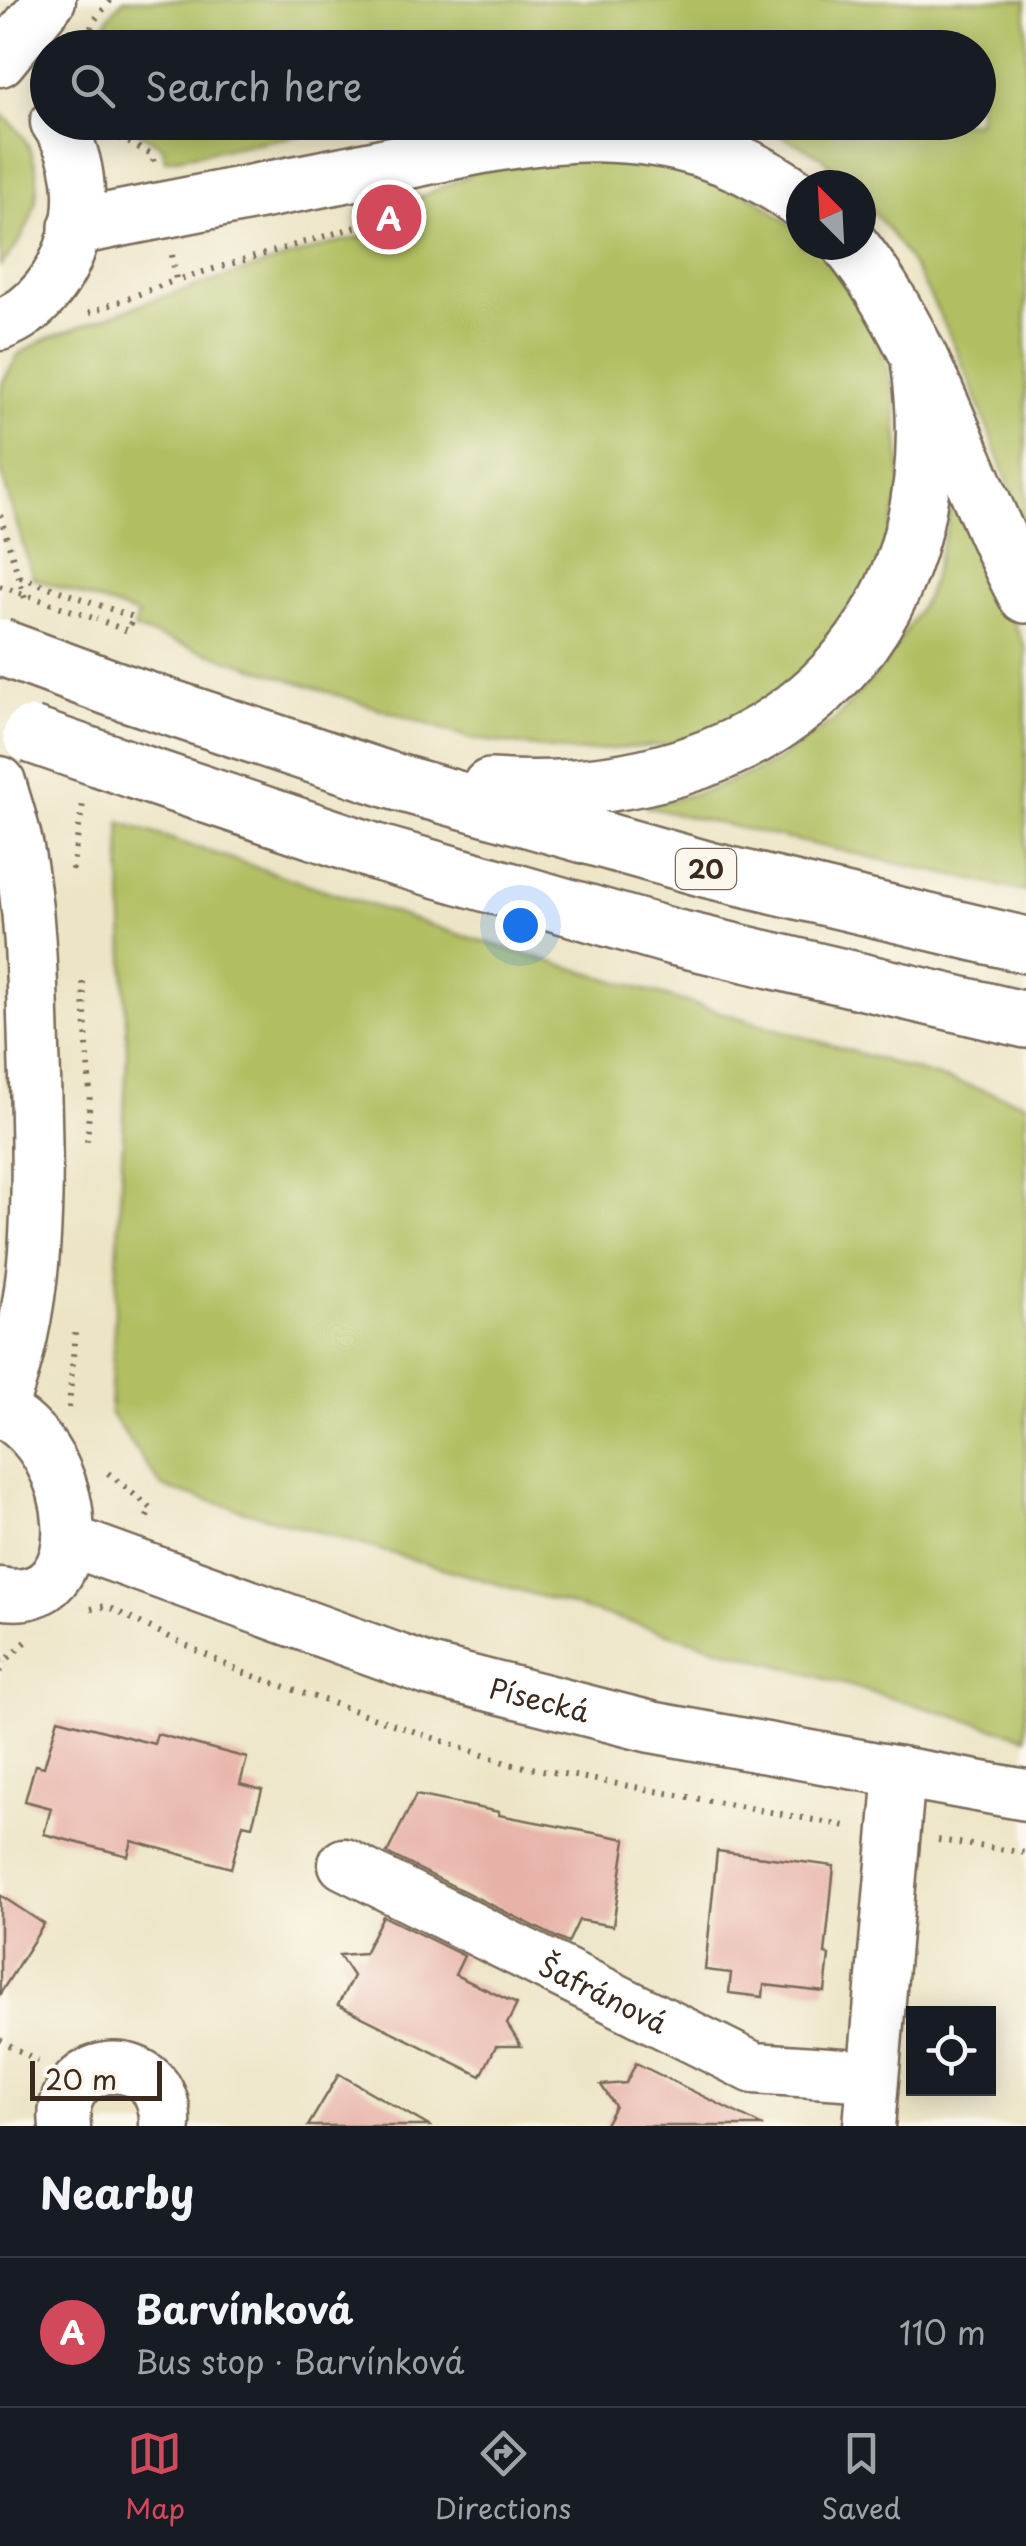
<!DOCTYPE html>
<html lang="en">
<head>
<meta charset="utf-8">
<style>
  body { margin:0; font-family:"Playpen Sans",sans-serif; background:#242831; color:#f1f3f6 }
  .controls { position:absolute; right:30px; bottom:30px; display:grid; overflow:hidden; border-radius:0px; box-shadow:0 5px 25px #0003 }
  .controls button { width:90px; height:90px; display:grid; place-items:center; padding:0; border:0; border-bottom:2px solid #363941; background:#171b24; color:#f1f3f6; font:50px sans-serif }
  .compass { position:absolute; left:786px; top:170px; width:90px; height:90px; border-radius:50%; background:#171b24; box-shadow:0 5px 25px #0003; rotate:336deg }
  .scale { position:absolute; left:30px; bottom:25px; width:132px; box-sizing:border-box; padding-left:10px; border:5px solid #3b2a1e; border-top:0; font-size:28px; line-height:35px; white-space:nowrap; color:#3b2a1e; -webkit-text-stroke:8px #fbf7ec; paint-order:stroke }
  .you { position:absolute; left:520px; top:925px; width:35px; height:35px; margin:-25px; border:8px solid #fff; border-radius:50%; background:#1a73e8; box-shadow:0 0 0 15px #1a73e833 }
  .badge { display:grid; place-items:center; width:65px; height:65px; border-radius:50%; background:#d1495b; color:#fff; font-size:32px; font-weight:700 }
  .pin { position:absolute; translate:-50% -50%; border:5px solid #fff; box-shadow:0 2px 10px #0006 }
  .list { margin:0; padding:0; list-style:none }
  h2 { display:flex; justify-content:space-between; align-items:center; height:130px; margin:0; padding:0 40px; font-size:42px }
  h2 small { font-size:32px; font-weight:400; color:#9ea1a6 }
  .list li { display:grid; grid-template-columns:65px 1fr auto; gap:30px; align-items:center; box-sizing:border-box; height:150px; padding:0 40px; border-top:2px solid #363941 }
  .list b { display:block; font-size:38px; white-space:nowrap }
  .list p { margin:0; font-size:32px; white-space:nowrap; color:#9ea1a6 }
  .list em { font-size:32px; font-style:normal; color:#9ea1a6 }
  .icon { flex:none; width:55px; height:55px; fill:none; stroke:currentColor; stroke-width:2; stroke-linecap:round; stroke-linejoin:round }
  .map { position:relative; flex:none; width:1026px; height:2126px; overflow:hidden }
  .search { position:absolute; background:#171b24; box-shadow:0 5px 25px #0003; left:30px; right:30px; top:30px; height:110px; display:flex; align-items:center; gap:25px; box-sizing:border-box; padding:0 35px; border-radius:55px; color:#9ea1a6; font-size:38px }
  .sheet { height:280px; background:#171b24 }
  nav { display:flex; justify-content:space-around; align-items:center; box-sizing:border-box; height:140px; border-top:2px solid #363941; background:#171b24; font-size:28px; color:#9ea1a6 }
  nav a { display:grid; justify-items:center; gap:5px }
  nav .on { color:#d1495b }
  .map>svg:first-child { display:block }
  .green { fill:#b1bf62; stroke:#767440; stroke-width:2.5 }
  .building { fill:#e7b1a7 }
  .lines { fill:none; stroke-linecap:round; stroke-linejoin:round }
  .minor-casing { stroke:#796b58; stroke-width:55 }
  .highway-casing { stroke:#796b58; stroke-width:60 }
  .path { stroke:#796b58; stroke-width:6; stroke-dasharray:2.5 8; stroke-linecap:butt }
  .minor { stroke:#fff; stroke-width:50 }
  .highway { stroke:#fff; stroke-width:55 }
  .highway-bridge-casing { stroke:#796b58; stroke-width:60; stroke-linecap:butt }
  .path-bridge { stroke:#796b58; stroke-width:6; stroke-dasharray:2.5 8; stroke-linecap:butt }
  .highway-bridge { stroke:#fff; stroke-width:55 }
  .labels { text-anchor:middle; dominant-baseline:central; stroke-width:8; stroke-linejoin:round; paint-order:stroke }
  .shield { fill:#fbf7ec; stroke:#75685c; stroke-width:2.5 }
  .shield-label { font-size:25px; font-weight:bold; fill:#3b2a1e }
  .street-label { font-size:28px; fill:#3b2a1e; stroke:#fbf7ec }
</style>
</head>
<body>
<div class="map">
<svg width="1026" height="2126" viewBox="0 0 1026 2126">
  <rect width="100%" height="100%" fill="#fbf7ec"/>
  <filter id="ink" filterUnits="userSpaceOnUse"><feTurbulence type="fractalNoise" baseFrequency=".01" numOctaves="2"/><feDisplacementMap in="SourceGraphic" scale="20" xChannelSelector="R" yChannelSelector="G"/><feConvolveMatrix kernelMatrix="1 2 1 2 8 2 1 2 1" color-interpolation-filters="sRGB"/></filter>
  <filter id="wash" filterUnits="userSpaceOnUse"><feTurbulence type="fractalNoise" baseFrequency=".0048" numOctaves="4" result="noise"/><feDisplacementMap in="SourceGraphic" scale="40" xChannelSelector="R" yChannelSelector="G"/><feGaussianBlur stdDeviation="2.25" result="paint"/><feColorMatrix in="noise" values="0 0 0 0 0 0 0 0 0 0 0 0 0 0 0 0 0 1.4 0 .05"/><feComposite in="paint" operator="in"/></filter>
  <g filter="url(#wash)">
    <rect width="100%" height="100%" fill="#ece4c5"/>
    <!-- green -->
    <path class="green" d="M123 0H1026V529C981 417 946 288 861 198V185H848L822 157 757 123 978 122V48L99 47C100 29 110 13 123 0Z
      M0 113C56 156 43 221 0 266Z
      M123 123H365L165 160 163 147Z
      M575 155 685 165 759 200 801 233V245H816L821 249 878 333 895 400 902 485 883 559 840 634 770 703 676 744 576 752 473 739 134 629 138 615 33 578 0 468V395L3 381 19 354 46 339 156 299 334 243 414 225 409 202 478 171Z
      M953 489 1026 649V892L645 807 712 789 773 763 835 720 886 663 927 596 947 528Z
      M120 822 451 932 1026 1103V1737L162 1487 110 1413 127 1053Z"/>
    <g id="blocks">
      <!-- building -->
      <path class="building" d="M58 1719 154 1744 157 1734 247 1758 240 1784 262 1790 252 1826 243 1824 231 1868 132 1841 128 1856 44 1834 51 1808 25 1801 35 1765 44 1767Z
        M416 1795 499 1812V1815L626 1839 613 1926 579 1920 568 1943 387 1853Z
        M717 1851 834 1866 825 1954 829 1955 825 1992 764 1985 763 1997 729 1993 731 1973 705 1970Z
        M0 1895 44 1924 0 1994Z
        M383 1916 464 1956 455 1975 517 2004 507 2024 521 2046H496L481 2076 338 2005 353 1976 339 1955 364 1953Z
        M636 2063 763 2126H604L615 2106 601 2085 626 2083Z
        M339 2074 429 2126H308Z"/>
    </g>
  </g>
  <g filter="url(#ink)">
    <use href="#blocks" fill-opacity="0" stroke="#796b58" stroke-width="2.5"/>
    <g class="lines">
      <!-- minor casing -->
      <g class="minor-casing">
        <g id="minor">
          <path d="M0 61 50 0"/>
          <path d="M0 325C75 297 103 185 56 122"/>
          <path d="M0 782C6 804 14 826 18 848 33 923 32 1002 35 1078 38 1193 42 1301 0 1411"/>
          <path d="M0 1411C83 1449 99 1613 0 1593"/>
          <path id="s1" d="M68 1540 428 1670 651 1727 1026 1795"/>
          <path id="s2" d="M344 1864 754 2068 873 2076"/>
          <path d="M65 2126C55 2052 169 2044 165 2126"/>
          <path d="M869 2126 900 1772"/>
        </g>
      </g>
      <!-- highway casing -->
      <g class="highway-casing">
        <path id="highway" d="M77 227C167 210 257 192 347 174 510 140 653 93 801 200
          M850 245C929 342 967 484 1026 595
          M117 690 389 780 709 870 1026 945
          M141 773 379 853 673 937 1026 1020
          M490 787C761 806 960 645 919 361"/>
      </g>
      <!-- path -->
      <path class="path" d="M84 48 93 22 111 0
        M119 138 152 154 154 164
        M172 255 176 280 356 227
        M89 313 176 280
        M0 515 27 605
        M20 577 133 617 128 631 96 619
        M72 870 83 803
        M83 982 90 1093 87 1144
        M69 1408 75 1331
        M108 1473 151 1508 146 1519
        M91 1609 106 1606 239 1671 509 1764 852 1827
        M0 1660 4 1662 27 1641
        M0 1672 4 1662
        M938 1840 1026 1853
        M0 2040 38 2061"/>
      <!-- minor -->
      <use href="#minor" class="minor"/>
      <!-- highway -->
      <use href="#highway" class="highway"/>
      <!-- highway-bridge casing -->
      <g class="highway-bridge-casing">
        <path id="highway-bridge" d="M0 647 117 690
          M31 735 141 773"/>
      </g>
      <!-- path-bridge -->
      <path class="path-bridge" d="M0 586 96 619"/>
      <!-- highway-bridge -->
      <use href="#highway-bridge" class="highway-bridge"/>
    </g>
  </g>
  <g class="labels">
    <!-- shield labels -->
    <rect class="shield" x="676" y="849" width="60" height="40" rx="8"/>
    <g class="shield-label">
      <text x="706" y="869">20</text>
    </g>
    <!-- street labels -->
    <g class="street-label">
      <text stroke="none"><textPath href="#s1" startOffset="498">Písecká</textPath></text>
      <text stroke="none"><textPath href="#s2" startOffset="290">Šafránová</textPath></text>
    </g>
  </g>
</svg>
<div class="controls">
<button><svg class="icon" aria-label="locate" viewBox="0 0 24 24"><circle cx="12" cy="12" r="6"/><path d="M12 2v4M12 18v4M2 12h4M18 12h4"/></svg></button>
</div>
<svg class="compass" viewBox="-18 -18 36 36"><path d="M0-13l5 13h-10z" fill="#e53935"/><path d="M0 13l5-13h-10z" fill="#9ea1a6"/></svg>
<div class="scale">20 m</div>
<div class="you"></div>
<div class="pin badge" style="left:389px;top:217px">A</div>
<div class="search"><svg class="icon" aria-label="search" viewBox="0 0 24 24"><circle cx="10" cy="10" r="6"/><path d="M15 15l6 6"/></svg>Search here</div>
</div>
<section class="sheet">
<h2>Nearby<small></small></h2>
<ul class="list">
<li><span class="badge">A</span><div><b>Barvínková</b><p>Bus stop · Barvínková</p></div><em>110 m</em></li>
</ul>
</section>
<nav>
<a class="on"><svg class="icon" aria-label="map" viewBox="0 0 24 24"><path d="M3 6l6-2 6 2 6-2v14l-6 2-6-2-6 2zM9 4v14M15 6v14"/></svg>Map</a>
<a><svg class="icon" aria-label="directions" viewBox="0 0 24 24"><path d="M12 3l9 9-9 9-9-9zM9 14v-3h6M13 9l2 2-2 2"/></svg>Directions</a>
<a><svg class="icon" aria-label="saved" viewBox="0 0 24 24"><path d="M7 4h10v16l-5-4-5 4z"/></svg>Saved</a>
</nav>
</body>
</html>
